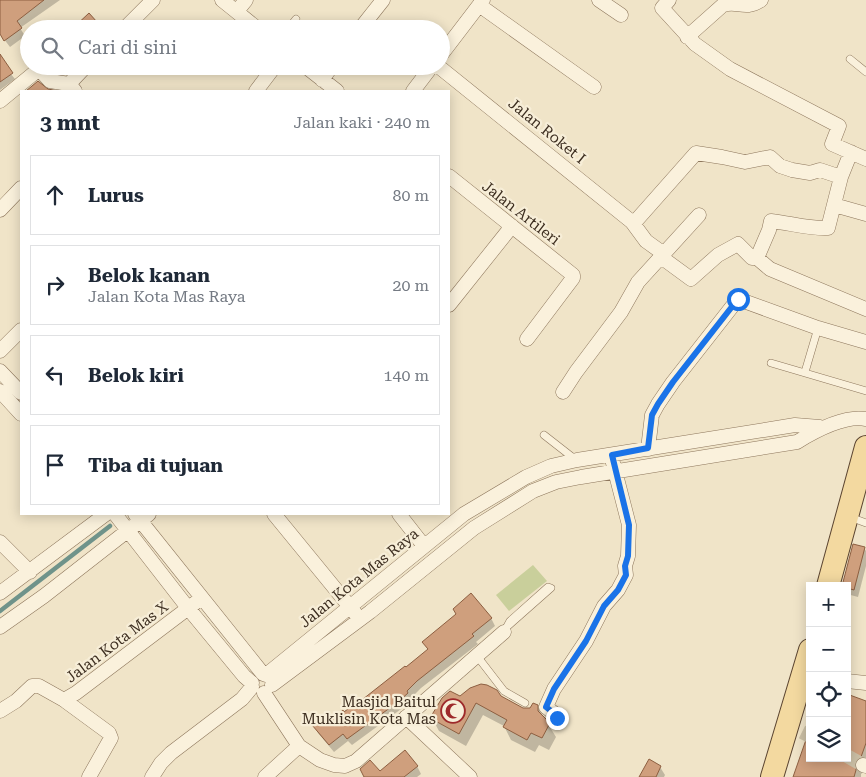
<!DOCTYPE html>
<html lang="id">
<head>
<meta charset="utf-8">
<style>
  body { margin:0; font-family:"Roboto Serif",serif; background:#f2f2f3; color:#1f2937 }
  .controls { position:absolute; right:15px; bottom:15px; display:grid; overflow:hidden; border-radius:0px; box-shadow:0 2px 12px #0003 }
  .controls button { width:45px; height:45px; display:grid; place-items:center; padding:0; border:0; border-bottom:1px solid #e0e1e3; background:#fff; color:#1f2937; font:25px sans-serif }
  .stop { position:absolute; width:15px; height:15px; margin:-11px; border:4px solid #1a73e8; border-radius:50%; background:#fff }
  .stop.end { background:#1a73e8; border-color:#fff; box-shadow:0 1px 5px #0008 }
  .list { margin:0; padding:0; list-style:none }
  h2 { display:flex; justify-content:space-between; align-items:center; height:65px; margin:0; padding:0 20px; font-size:21px }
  h2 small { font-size:16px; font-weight:400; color:#747a83 }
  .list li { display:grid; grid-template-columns:32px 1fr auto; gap:15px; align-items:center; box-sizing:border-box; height:80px; margin:0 10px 10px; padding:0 10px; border:1px solid #e0e1e3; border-radius:0px }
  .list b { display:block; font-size:19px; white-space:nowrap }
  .list p { margin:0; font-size:16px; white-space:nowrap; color:#747a83 }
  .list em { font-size:16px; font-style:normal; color:#747a83 }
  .icon { flex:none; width:28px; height:28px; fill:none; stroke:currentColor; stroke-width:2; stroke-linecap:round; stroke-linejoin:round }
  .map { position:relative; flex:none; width:866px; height:777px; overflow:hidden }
  .search { position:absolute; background:#fff; box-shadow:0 2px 12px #0003; left:20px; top:20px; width:430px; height:55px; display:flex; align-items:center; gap:12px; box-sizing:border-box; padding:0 18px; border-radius:28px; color:#747a83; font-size:19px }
  .panel { position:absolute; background:#fff; box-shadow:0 2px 12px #0003; left:20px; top:90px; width:430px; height:425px; border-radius:0px }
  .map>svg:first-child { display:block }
  .green { fill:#c9cf9b }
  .shadow { fill:#0003 }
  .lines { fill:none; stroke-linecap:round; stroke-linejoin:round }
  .stream { stroke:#6f938a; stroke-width:4.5 }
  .building { fill:#cf9f7d; stroke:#8d5f41 }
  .minor-tunnel { stroke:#ccc0a6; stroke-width:14; stroke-dasharray:14 7; stroke-linecap:butt }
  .service-casing { stroke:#8d765c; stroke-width:8 }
  .minor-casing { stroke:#8d765c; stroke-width:15 }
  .primary-casing { stroke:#5b4430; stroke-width:24 }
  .service { stroke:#faf1dc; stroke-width:7 }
  .minor { stroke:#faf1dc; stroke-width:14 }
  .primary { stroke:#f3d9a0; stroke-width:22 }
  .route { stroke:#1a73e8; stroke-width:6 }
  .labels { text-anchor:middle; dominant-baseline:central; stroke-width:4.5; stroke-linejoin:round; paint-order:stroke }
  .street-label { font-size:15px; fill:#3d2e20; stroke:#f7eed8 }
  .poi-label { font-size:15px; fill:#3d2e20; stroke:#f7eed8; text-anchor:end }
</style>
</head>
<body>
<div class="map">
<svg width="866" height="777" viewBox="0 0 866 777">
  <rect width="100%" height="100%" fill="#f0e4c8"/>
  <!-- green -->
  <path class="green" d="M533 565 547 581 509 611 496 595Z"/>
  <!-- shadow -->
  <path class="shadow" d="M7 0H60L20 28 25 36 10 47 0 34V1Z
    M96 23 99 29H73Z
    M0 61 15 79 0 90Z
    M864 548 866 551V566L858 597 847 594V586Z
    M491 618 495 626 476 642 478 644 421 688 410 699 412 701 352 745 348 741 334 752 318 733 314 725 330 721 358 705 428 650 423 642Z
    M501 697 522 709H531L537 706 556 737 549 750 539 745 535 752 511 740 504 726 483 715 466 746 439 731 432 718 460 698Z
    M866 702V769L861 774V777H794L810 734V758H847Z
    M650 761 660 767 665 775 664 777H640Z
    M417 766 421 774 417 777H366L380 772Z"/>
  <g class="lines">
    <!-- stream -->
    <path class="stream" d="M0 611 110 526"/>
  </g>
  <!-- building -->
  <path class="building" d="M0 0H44L17 21 22 28 4 41 0 34Z
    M89 13 97 22 90 29H72Z
    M0 54 13 73 0 82Z
    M38 81 48 89 58 91H26Z
    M853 544 865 547 854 590 847 588V586H842Z
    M471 593 492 618 472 634 474 636 417 681 407 691 408 693 398 702 347 739 343 734 329 745 312 725 326 714 331 720 343 710 344 712 357 702 358 703 405 666 406 667 428 649 422 642 456 614 453 609Z
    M481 684 487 685 497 690 501 696 523 708H530L533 703 538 705V711L550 723 542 738 531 733 527 740 503 727 507 720 476 703 459 734 430 718 442 698 450 691 460 696 470 688Z
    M847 694 866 701V743L861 757 855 762 856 770 854 777H793L808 734 810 735V758H847Z
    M405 750 418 766 404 777H364L360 769 370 760 380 771Z
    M649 759 661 766 656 777H639Z"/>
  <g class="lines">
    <!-- minor-tunnel -->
    <path class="minor-tunnel" d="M802 732 810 736
      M847 756 863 765"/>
    <!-- service casing -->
    <g class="service-casing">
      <path id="service" d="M288 29 296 19
        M850 59 866 72
        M771 363 866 391
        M805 372 818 328
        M544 435 576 460
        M850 517 866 523
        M504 632 510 621 548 587 551 588 508 626
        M477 656 504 691 525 703"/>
    </g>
    <!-- minor casing -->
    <g class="minor-casing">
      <path id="minor" d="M222 0 258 29
        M599 0 621 15
        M669 0 662 8 695 44 730 69 839 126 832 144 866 159
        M479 5 594 87
        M237 11 246 0
        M124 29 153 0
        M360 29 383 0
        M687 37 723 5C738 0 744 11 761 0
        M441 55 483 0
        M305 66 337 91
        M438 66 632 222 646 241 664 254
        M322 80 332 66
        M69 84 86 66
        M256 91 275 66
        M413 91 432 66
        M0 101 39 69 50 81 69 84 75 91
        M449 176 573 275V278L527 339
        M834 205 866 214
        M0 210 21 188
        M634 223 696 153 722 157 745 162 770 157 780 166 792 170 810 173 820 170 841 177
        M661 257 691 279 718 255 738 244 752 258H757L770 269 866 309
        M757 258 769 230 771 221C790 223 809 229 828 228L841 177 851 152
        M449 305 512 226
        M0 351 21 330
        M0 371 21 393
        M0 391 21 414
        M563 392 576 372 621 312 638 282 699 215
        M648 449 652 415 658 404 673 382 738 299 818 328 866 342
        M115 514 188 608 244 676 252 683
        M135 514 263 674
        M274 514 355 613
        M399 514 424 546
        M0 542 30 572
        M0 593 106 514
        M0 627 44 596 149 514
        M266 675 464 514 526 477 551 466 577 460 795 425 820 427
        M847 681 866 683
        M272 685 370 612 474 528 533 491 556 482 581 477 797 442C815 431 844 415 866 419
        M264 693 299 746 320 760 334 765 345 766 356 761 504 632
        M64 700 76 693 195 603
        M0 711 16 701 32 686H39L64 700 109 733 111 738 89 777
        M406 717 470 777
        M557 718 555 714 546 707 554 689 586 641 604 606 618 590 626 575 625 566 628 556 629 525 613 463
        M863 765 866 766
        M152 777 161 763 171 753 242 699 252 687
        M265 777 299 746"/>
    </g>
    <!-- primary casing -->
    <g class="primary-casing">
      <path id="primary" d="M828 586 866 447
        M772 777 810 650"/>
    </g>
    <!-- service -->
    <use href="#service" class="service"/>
    <!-- minor -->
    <use href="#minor" class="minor"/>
    <!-- primary -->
    <use href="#primary" class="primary"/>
  </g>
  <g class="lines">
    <!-- route -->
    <path class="route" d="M557 718 555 714 546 707 554 689 586 641 604 606 618 590 626 575 625 566 628 556 629 525 612 455 648 448 652 415 658 404 673 382 738 299"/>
  </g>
  <!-- icons -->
  <defs>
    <g id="mosque-ring" transform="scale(1.25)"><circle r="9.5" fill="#f7eed8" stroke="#9e2a2b" stroke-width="1.5"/><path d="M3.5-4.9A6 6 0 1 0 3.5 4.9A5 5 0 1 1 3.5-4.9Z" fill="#9e2a2b"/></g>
  </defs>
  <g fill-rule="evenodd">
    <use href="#mosque-ring" x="453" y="711"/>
  </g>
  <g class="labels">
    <!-- street labels -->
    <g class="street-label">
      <text transform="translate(547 131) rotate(39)">Jalan Roket I</text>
      <text transform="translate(521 213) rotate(38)">Jalan Artileri</text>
      <text transform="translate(359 578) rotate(-39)">Jalan Kota Mas Raya</text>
      <text transform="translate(117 642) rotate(-37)">Jalan Kota Mas X</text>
    </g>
    <!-- poi labels -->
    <g class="poi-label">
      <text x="436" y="702">Masjid Baitul<tspan x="436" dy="17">Muklisin Kota Mas</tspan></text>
    </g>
  </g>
</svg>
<div class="controls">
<button>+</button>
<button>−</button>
<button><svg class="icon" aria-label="locate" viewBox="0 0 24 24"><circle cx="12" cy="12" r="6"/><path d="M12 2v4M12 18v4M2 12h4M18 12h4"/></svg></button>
<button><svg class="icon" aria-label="layers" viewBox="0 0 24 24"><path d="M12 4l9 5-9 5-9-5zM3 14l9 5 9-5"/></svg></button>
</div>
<div class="stop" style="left:738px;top:299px"></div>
<div class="stop end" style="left:557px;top:718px"></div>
<div class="search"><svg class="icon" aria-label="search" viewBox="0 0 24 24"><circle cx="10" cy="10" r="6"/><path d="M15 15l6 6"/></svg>Cari di sini</div>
<section class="panel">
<h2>3 mnt<small>Jalan kaki · 240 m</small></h2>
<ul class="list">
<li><svg class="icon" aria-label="ahead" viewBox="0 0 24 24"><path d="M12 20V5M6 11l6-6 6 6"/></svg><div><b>Lurus</b></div><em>80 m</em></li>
<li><svg class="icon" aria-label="right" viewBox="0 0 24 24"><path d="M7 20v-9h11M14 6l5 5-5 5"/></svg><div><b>Belok kanan</b><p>Jalan Kota Mas Raya</p></div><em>20 m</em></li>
<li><svg class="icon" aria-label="left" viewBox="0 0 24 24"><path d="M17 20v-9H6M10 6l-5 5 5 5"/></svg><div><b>Belok kiri</b></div><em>140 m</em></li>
<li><svg class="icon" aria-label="arrive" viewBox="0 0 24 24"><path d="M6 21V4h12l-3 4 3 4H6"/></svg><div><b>Tiba di tujuan</b></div></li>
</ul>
</section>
</div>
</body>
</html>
